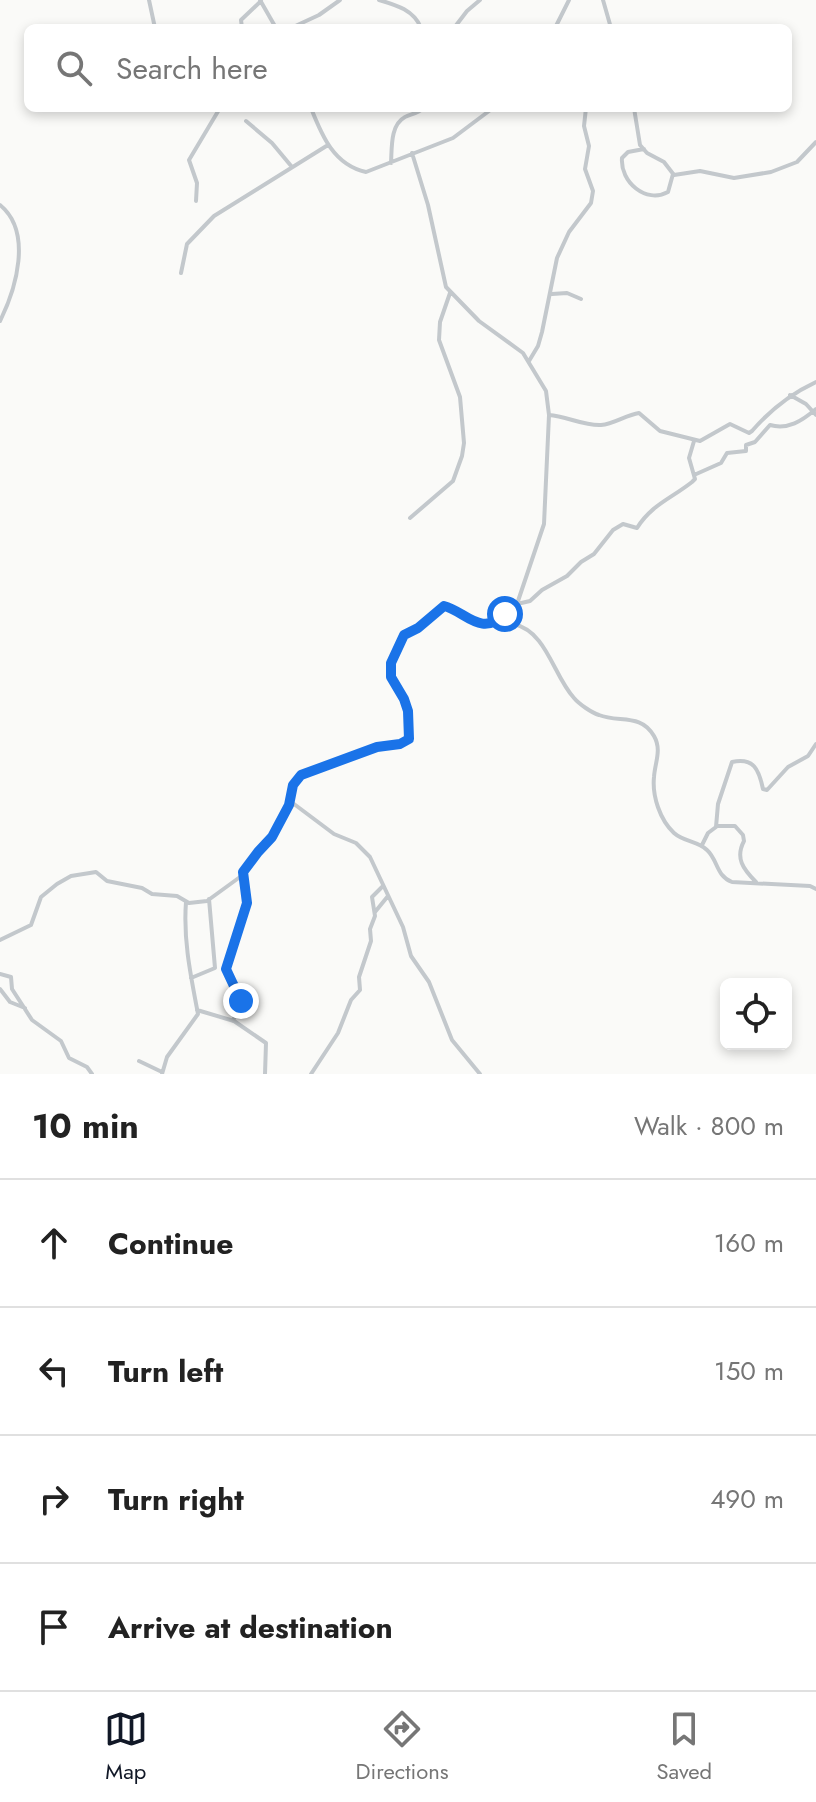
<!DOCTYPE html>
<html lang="en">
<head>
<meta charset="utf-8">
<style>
  body { margin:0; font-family:Jost,sans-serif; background:#f6f6f6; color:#222 }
  .controls { position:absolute; right:24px; bottom:24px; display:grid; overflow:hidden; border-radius:12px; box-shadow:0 4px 12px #0003 }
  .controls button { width:72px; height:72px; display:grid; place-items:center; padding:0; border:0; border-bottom:2px solid #e0e0e0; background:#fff; color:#222; font:40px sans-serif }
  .stop { position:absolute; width:24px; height:24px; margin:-18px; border:6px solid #1a73e8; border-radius:50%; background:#fff }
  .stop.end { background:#1a73e8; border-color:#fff; box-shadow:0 2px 8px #0008 }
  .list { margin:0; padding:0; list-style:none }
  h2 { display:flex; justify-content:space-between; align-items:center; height:104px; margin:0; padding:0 32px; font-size:34px }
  h2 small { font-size:26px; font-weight:400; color:#767676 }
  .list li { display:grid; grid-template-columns:52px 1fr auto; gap:24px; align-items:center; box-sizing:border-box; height:128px; padding:0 32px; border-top:2px solid #e0e0e0 }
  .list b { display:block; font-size:30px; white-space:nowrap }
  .list em { font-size:26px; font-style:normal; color:#767676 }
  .icon { flex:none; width:44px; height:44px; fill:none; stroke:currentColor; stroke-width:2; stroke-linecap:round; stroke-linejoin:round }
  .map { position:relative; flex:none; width:816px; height:1074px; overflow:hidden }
  .search { position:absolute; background:#fff; box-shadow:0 4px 12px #0003; left:24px; right:24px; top:24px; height:88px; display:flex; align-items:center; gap:20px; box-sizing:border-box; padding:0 28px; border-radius:12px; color:#767676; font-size:30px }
  .sheet { height:616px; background:#fff }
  nav { display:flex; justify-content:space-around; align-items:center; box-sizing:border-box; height:112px; border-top:2px solid #e0e0e0; background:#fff; font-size:22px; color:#767676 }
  nav a { display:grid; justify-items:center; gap:4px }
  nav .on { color:#111827 }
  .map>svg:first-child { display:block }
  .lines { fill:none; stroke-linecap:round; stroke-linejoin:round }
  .minor { stroke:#c3c8cc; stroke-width:4 }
  .route { stroke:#1a73e8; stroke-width:10 }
</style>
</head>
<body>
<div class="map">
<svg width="816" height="1074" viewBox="0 0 816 1074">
  <rect width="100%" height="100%" fill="#fafaf8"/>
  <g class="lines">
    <!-- minor -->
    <path class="minor" d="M149 0 155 28
      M260 0 276 28
      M379 0C396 5 414 10 421 28
      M603 0 611 28
      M242 28 241 20 261 1
      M291 28 319 15 340 0
      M454 28 467 11 480 0
      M555 28 569 0
      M311 108C322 136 334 165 366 172L453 138 493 108
      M634 108 640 145 647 153 664 162 674 175 700 171 734 178 771 172 797 162 816 142
      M246 121 272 143 292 167
      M644 149 628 152 622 158C620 182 646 204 668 192L673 174
      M391 163C392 148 390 125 405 117 412 114 418 113 424 108
      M196 201 197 183 189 160 220 108
      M0 205C33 232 16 289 0 321
      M181 273 187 244 214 216 328 145
      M552 294 567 293 581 299
      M529 361 538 346 542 332 557 258 569 232 591 203 593 191 585 169 589 146 584 126 586 108
      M790 395 806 404 816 415
      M549 415C566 416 584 426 601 425 614 424 626 415 639 413L660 431 700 441 730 424 749 433 752 431C771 409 790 394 816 382
      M694 475 721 463 727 453 746 451V445L755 442 770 425C788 430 802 421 816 409
      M410 518 453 481 462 456 464 443 460 397 439 340 440 322 450 293
      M517 604 530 601 542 590 567 576 581 562 594 554 613 530 623 524 637 528C651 505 672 498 692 482L695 479 689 458 694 441
      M514 624C547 632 553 675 574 698 579 704 592 713 599 715 619 723 641 713 654 736 662 750 655 762 654 777 652 796 660 820 674 833 684 842 698 841 707 850 718 860 716 876 732 882L810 886 816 889
      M290 801 334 834 356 843 370 857 403 927 411 956 429 982 452 1040 480 1074
      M716 826H735L743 835 744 841C735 858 743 869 756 882
      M702 845 708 833 716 827 718 804 732 762C754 757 759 770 763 789L767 790 788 767 808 756 816 744
      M375 912 388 896
      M0 940 31 925 41 897 57 884 71 876 96 872 107 881 142 888 152 894 177 896 189 903 207 901 240 877 258 852 272 837 288 809 293 785 301 775 377 747 400 744 409 739 408 711 391 677V663L404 635 418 628 444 606H449L466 618 488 623 497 621 517 604 544 524 549 415 546 391 523 353 479 321 446 287 428 205 412 153
      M0 974 11 977 12 989 32 1020 61 1041 69 1058 87 1067 92 1074
      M191 978 215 968 209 899
      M0 989 10 1002 25 1008
      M197 1010 234 1021 266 1043 265 1074
      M233 1021 241 1001 226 969 247 903 243 872
      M139 1061 162 1072
      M162 1074 167 1057 198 1014C191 977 183 940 186 902
      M311 1074 338 1033 351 1000 360 990 359 977 371 941 370 929 375 916 372 897 383 886"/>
  </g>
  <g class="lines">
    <!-- route -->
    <path class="route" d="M241 1001 226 969 247 903 243 872 258 852 272 837 289 805 293 785 301 775 377 747 400 744 409 739 408 711 404 699 391 677V663L404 635 418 628 444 606C465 611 481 638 505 614"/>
  </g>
</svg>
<div class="controls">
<button><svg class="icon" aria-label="locate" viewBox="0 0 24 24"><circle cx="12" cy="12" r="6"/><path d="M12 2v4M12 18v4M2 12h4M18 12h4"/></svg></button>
</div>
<div class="stop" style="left:505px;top:614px"></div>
<div class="stop end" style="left:241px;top:1001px"></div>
<div class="search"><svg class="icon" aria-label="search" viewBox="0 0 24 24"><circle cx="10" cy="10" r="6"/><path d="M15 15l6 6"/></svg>Search here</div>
</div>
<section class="sheet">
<h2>10 min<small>Walk · 800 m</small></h2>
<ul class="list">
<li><svg class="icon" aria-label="ahead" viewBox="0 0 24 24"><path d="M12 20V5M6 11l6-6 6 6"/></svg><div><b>Continue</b></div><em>160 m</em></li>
<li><svg class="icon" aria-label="left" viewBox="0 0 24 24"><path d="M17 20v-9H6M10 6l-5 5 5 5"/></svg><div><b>Turn left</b></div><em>150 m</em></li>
<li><svg class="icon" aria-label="right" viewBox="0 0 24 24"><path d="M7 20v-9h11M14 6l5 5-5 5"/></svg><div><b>Turn right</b></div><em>490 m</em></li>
<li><svg class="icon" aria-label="arrive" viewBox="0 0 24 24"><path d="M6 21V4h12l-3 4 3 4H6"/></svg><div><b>Arrive at destination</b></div></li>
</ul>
</section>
<nav>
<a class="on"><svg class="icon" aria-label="map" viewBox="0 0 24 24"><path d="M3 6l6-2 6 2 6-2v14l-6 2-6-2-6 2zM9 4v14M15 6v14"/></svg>Map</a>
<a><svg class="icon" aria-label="directions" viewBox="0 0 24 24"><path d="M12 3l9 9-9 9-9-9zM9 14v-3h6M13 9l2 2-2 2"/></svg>Directions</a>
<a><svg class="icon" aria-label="saved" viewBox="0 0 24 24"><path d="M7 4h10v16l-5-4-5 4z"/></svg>Saved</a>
</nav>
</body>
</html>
